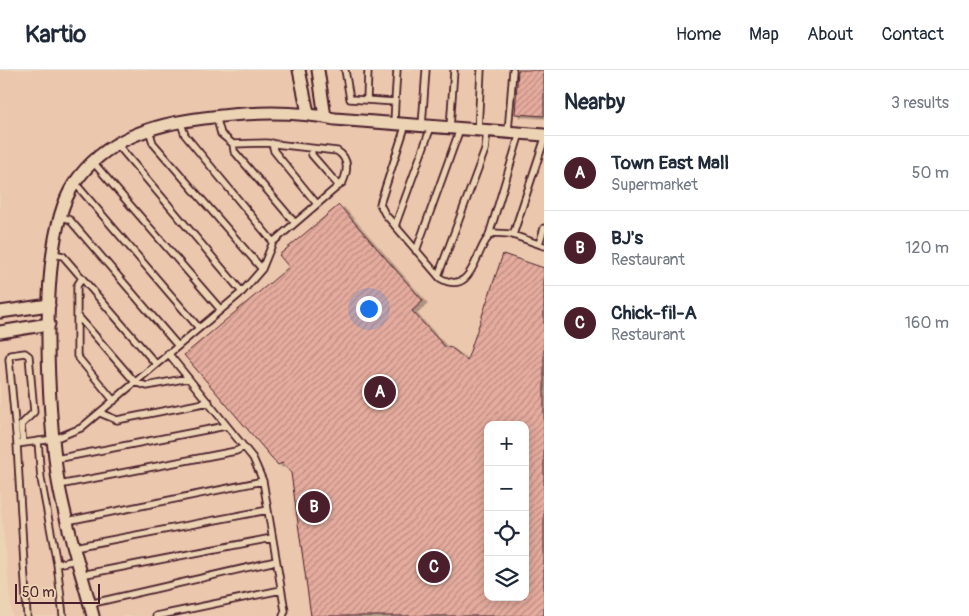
<!DOCTYPE html>
<html lang="en">
<head>
<meta charset="utf-8">
<style>
  body { margin:0; font-family:Pangolin,sans-serif; background:#f6f6f7; color:#1f2937 }
  .controls { position:absolute; right:15px; bottom:15px; display:grid; overflow:hidden; border-radius:10px; box-shadow:0 2px 12px #0003 }
  .controls button { width:45px; height:45px; display:grid; place-items:center; padding:0; border:0; border-bottom:1px solid #e0e1e3; background:#fff; color:#1f2937; font:25px sans-serif }
  .scale { position:absolute; left:15px; bottom:12px; width:85px; box-sizing:border-box; padding-left:5px; border:2px solid #4a1f2b; border-top:0; font-size:14px; line-height:18px; white-space:nowrap; color:#4a1f2b; -webkit-text-stroke:4px #ecd3b4; paint-order:stroke }
  .you { position:absolute; left:368px; top:238px; width:18px; height:18px; margin:-12px; border:4px solid #fff; border-radius:50%; background:#1a73e8; box-shadow:0 0 0 8px #1a73e833 }
  .badge { display:grid; place-items:center; width:32px; height:32px; border-radius:50%; background:#4a1f2b; color:#fff; font-size:16px; font-weight:700 }
  .pin { position:absolute; translate:-50% -50%; border:2px solid #fff; box-shadow:0 1px 5px #0006 }
  .list { margin:0; padding:0; list-style:none }
  h2 { display:flex; justify-content:space-between; align-items:center; height:65px; margin:0; padding:0 20px; font-size:21px }
  h2 small { font-size:16px; font-weight:400; color:#747a83 }
  .list li { display:grid; grid-template-columns:32px 1fr auto; gap:15px; align-items:center; box-sizing:border-box; height:75px; padding:0 20px; border-top:1px solid #e0e1e3 }
  .list b { display:block; font-size:19px; white-space:nowrap }
  .list p { margin:0; font-size:16px; white-space:nowrap; color:#747a83 }
  .list em { font-size:16px; font-style:normal; color:#747a83 }
  .icon { flex:none; width:28px; height:28px; fill:none; stroke:currentColor; stroke-width:2; stroke-linecap:round; stroke-linejoin:round }
  .map { position:relative; flex:none; width:544px; height:546px; overflow:hidden }
  header { display:flex; align-items:center; gap:30px; box-sizing:border-box; height:70px; padding:0 25px; background:#fff; border-bottom:1px solid #e0e1e3 }
  header strong { font-size:24px }
  nav { display:flex; gap:28px; margin-inline-start:auto; font-size:18px }
  main { display:flex }
  aside { flex:1; background:#fff }
  .map>svg:first-child { display:block }
  .built { fill:#eac7ad; fill-rule:evenodd }
  .building { fill:url(#building-hatch); stroke:#4a1f2b; fill-rule:evenodd; filter:url(#shadow) }
  .lines { fill:none; stroke-linecap:round; stroke-linejoin:round }
  .service-casing { stroke:#4a1f2b; stroke-width:9 }
  .minor-casing { stroke:#4a1f2b; stroke-width:15 }
  .service { stroke:#ecd3b4; stroke-width:5.5 }
  .minor { stroke:#ecd3b4; stroke-width:11 }
</style>
</head>
<body>
<header>
<strong>Kartio</strong>
<nav><a>Home</a><a>Map</a><a>About</a><a>Contact</a></nav>
</header>
<main>
<div class="map">
<svg width="544" height="546" viewBox="0 0 544 546">
  <defs>
    <pattern id="building-hatch" width="6" height="6" patternUnits="userSpaceOnUse" patternTransform="scale(1.25)"><rect width="6" height="6" fill="#e5ac9e"/><path d="M-1 1l2-2M0 6l6-6M5 7l2-2" fill="none" stroke="#bc8b81"/></pattern>
    <filter id="shadow"><feDropShadow dx="4.5" dy="2.5" stdDeviation="0" flood-color="#0004"/></filter>
  </defs>
  <rect width="100%" height="100%" fill="#ecd3b4"/>
  <filter id="ink" filterUnits="userSpaceOnUse"><feTurbulence type="fractalNoise" baseFrequency=".02" numOctaves="2"/><feDisplacementMap in="SourceGraphic" scale="10" xChannelSelector="R" yChannelSelector="G"/><feConvolveMatrix kernelMatrix="1 2 1 2 8 2 1 2 1" color-interpolation-filters="sRGB"/></filter>
  <g filter="url(#ink)">
    <!-- built -->
    <path class="built" d="M0 0H544V546H12L0 428ZM488 355H525V527H488Z"/>
    <!-- building -->
    <path class="building" d="M518 0H544V46L515 44Z
      M339 135 423 231 412 241 446 278 449 276 467 290 503 184 544 198V546H311L291 403 282 393 278 395 184 285 289 197 279 185ZM488 355H525V527H488Z"/>
    <g class="lines">
      <!-- service casing -->
      <g class="service-casing">
        <path id="service" d="M345 0 350 29 395 32 394 54
          M367 30 368 0
          M395 32 397 0
          M180 51 185 65 273 172
          M406 54 380 134 385 144 440 208C476 229 475 171 494 163L510 164 544 176
          M422 56 426 0
          M450 58 454 0
          M149 60 153 73 262 199
          M478 60 481 0
          M508 62 513 0
          M272 73 274 81 317 134
          M117 74 242 222
          M233 74 234 81 295 153
          M311 78 312 85 339 116
          M93 92 221 240
          M75 113 199 258
          M61 146 70 150 178 276
          M395 156 431 57
          M489 165 520 63
          M513 165 544 71
          M539 174 544 158
          M416 181 460 59
          M54 184 63 186 156 294
          M438 206 485 80 487 61
          M82 208 77 216V286L114 331
          M77 245 135 312 147 316 188 308
          M168 283 253 388 263 411 285 541 283 546
          M100 343 117 350 209 332
          M38 371 41 409 57 494 77 490
          M23 373 21 355 34 342 29 286 25 283 10 285 9 289 17 374 27 546
          M17 374 54 369 81 358 242 222 262 199 273 172 343 112C348 100 349 88 337 81L266 73 233 74 221 64 216 46
          M56 389 226 356
          M59 415 236 381 244 377
          M67 451 263 411
          M74 477 268 440
          M57 494 63 546
          M81 505 272 468
          M89 534 276 491
          M156 546 281 520"/>
      </g>
      <!-- minor casing -->
      <g class="minor-casing">
        <path id="minor" d="M299 0 308 43
          M318 0 325 47
          M0 242 49 235
          M0 262 49 254
          M93 546C81 501 66 457 58 411 48 343 36 171 74 114 104 69 154 54 204 48 248 42 292 40 335 49L544 65"/>
      </g>
      <!-- service -->
      <use href="#service" class="service"/>
      <!-- minor -->
      <use href="#minor" class="minor"/>
    </g>
  </g>
</svg>
<div class="controls">
<button>+</button>
<button>−</button>
<button><svg class="icon" aria-label="locate" viewBox="0 0 24 24"><circle cx="12" cy="12" r="6"/><path d="M12 2v4M12 18v4M2 12h4M18 12h4"/></svg></button>
<button><svg class="icon" aria-label="layers" viewBox="0 0 24 24"><path d="M12 4l9 5-9 5-9-5zM3 14l9 5 9-5"/></svg></button>
</div>
<div class="scale">50 m</div>
<div class="you"></div>
<div class="pin badge" style="left:380px;top:322px">A</div>
<div class="pin badge" style="left:314px;top:437px">B</div>
<div class="pin badge" style="left:434px;top:497px">C</div>
</div>
<aside>
<h2>Nearby<small>3 results</small></h2>
<ul class="list">
<li><span class="badge">A</span><div><b>Town East Mall</b><p>Supermarket</p></div><em>50 m</em></li>
<li><span class="badge">B</span><div><b>BJ's</b><p>Restaurant</p></div><em>120 m</em></li>
<li><span class="badge">C</span><div><b>Chick-fil-A</b><p>Restaurant</p></div><em>160 m</em></li>
</ul>
</aside>
</main>
</body>
</html>
